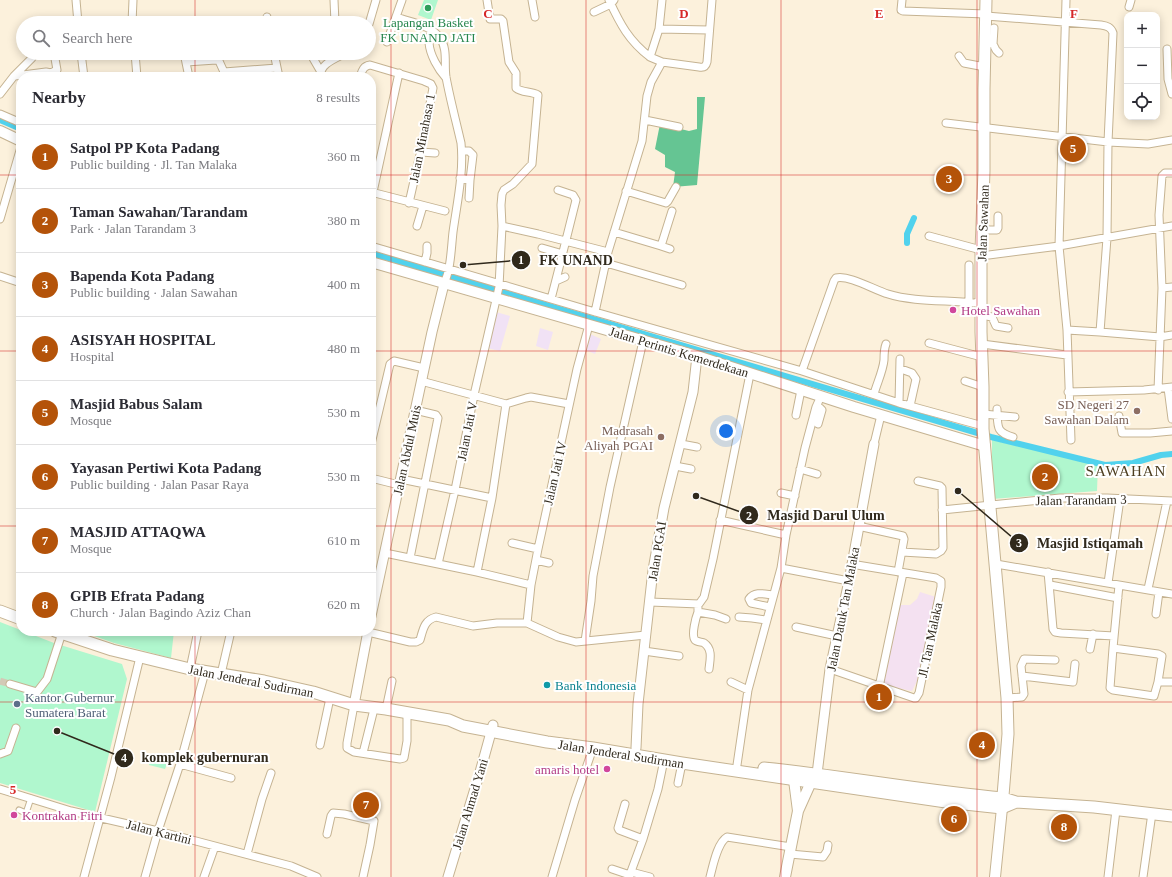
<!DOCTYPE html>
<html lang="en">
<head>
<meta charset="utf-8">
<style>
  body { margin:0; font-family:Georgia,serif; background:#f7f7f7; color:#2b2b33 }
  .controls { position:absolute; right:12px; top:12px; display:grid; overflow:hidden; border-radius:8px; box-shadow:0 2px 10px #0003 }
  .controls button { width:36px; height:36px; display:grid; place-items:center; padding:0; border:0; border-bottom:1px solid #e1e1e2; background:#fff; color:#2b2b33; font:20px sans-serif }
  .you { position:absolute; left:726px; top:431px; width:14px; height:14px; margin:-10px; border:3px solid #fff; border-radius:50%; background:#1a73e8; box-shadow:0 0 0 6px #1a73e833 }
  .badge { display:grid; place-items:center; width:26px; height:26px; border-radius:50%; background:#b45309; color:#fff; font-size:13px; font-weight:700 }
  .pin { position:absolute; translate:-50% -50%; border:2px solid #fff; box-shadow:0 1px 4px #0006 }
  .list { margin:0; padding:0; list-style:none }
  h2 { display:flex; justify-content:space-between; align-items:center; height:52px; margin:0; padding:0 16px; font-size:17px }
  h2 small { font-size:13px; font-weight:400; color:#7c7c81 }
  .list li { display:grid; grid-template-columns:26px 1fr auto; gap:12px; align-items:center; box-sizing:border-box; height:64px; padding:0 16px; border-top:1px solid #e1e1e2 }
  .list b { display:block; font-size:15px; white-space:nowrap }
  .list p { margin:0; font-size:13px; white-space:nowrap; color:#7c7c81 }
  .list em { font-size:13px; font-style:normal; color:#7c7c81 }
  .icon { flex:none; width:22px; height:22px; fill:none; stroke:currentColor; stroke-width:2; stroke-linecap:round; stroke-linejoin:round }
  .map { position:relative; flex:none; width:1172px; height:877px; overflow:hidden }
  .search { position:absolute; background:#fff; box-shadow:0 2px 10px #0003; left:16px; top:16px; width:360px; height:44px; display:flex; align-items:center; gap:10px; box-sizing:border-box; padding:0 14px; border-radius:22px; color:#7c7c81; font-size:15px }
  .panel { position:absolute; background:#fff; box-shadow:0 2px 10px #0003; left:16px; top:72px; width:360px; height:564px; border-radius:16px }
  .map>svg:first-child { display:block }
  .commercial { fill:#f1e2f5 }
  .education { fill:#f4e1f1 }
  .green { fill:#b0f7ce }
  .forest { fill:#65c593 }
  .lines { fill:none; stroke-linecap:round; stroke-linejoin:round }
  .canal { stroke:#51d2ed; stroke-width:6 }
  .minor-tunnel { stroke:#d3c9b6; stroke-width:7; stroke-dasharray:7 3.5; stroke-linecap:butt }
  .pedestrian-casing { stroke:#c5b392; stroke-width:7 }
  .minor-casing { stroke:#c5b392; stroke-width:9 }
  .tertiary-casing { stroke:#c5b392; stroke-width:11 }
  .secondary-casing { stroke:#c5b392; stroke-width:12 }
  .primary-casing { stroke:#c5b392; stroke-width:13 }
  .pedestrian { stroke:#fff; stroke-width:5 }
  .minor { stroke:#fff; stroke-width:7 }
  .tertiary { stroke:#fff; stroke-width:9 }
  .secondary { stroke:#fff; stroke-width:10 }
  .primary { stroke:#fff; stroke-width:11 }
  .grid { fill:none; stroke:#d62828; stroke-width:1; stroke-opacity:0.55 }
  .leisure-dot { fill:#2e9e5b; stroke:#fff; stroke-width:1.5 }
  .hotel-dot { fill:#d1479c; stroke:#fff; stroke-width:1.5 }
  .education-dot { fill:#8d6e63; stroke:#fff; stroke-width:1.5 }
  .culture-dot { fill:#0f9aa8; stroke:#fff; stroke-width:1.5 }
  .service-dot { fill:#5c6f8a; stroke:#fff; stroke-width:1.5 }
  .labels { text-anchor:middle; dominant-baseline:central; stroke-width:4; stroke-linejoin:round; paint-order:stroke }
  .leisure-label { font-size:13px; fill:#27864d; stroke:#fff }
  .street-label { font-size:13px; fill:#30291c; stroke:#fff }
  .hotel-label { font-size:13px; fill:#b23c85; stroke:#fff; text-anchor:start }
  .education-label { font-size:13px; fill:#785e54; stroke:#fff; text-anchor:end }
  .culture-label { font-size:13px; fill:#0d838f; stroke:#fff; text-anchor:start }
  .service-label { font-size:13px; fill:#4e5e75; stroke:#fff; text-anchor:start }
  .quarter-label { font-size:15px; letter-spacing:1px; fill:#4d3e20; stroke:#fff }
  .grid-label { font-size:13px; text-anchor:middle; font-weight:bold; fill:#d62828; stroke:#fff; stroke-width:4; stroke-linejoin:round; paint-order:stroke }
  .leader { fill:none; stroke:#30291c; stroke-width:1.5 }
  .callout-dot { fill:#30291c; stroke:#fff; stroke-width:1.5 }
  .mark-label { font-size:12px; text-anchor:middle; font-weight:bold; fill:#fff }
  .callout-label { font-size:14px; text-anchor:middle; font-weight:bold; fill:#30291c; stroke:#fff; stroke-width:4; stroke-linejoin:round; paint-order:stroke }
</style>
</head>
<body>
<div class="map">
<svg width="1172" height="877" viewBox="0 0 1172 877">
  <rect width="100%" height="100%" fill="#fcf1dc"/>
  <!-- commercial -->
  <path class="commercial" d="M496 312 510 316 500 351 487 348Z
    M540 328 553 332 548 350 536 346Z
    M590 334 601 339 595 354 583 349Z"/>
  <!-- education -->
  <path class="education" d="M920 592 936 597 917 681 912 691 883 685 899 605H910L917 599Z"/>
  <!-- green -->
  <path class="green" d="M424 0H438L431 20 418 15Z
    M992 440 1098 464 1097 491 992 499Z
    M0 622 54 643 122 664 127 679 95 812 0 783Z
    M80 631H174L171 658 114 643Z
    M151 756 168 761 165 769 149 765Z"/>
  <!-- forest -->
  <path class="forest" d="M697 97H705L697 185 673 187 675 172 665 167V155L655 149 660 124 689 131 697 129Z"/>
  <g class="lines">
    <!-- canal -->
    <path class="canal" d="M0 120 21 129
      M907 243V234L914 218
      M371 253 991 437 1105 465 1133 463 1161 455 1172 454"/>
    <!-- minor-tunnel -->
    <path class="minor-tunnel" d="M0 681 10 684"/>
    <!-- pedestrian casing -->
    <g class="pedestrian-casing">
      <path id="pedestrian" d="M19 810 26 813 31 798"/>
    </g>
    <!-- minor casing -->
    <g class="minor-casing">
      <path id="minor" d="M76 0 78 23
        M334 0 335 23
        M532 0 535 17
        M609 0C620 24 629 41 650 57
        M902 0 901 10 903 11 986 14
        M1066 0 1059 246 1067 330 1071 440
        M1129 7 1131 0
        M594 12 611 4 614 0
        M267 17 268 23
        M396 17C410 22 431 25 440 38 448 49 444 64 446 77 450 99 456 121 461 143 464 172 457 203 453 232 451 250 451 268 444 284
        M299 22V23
        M132 23 133 0
        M369 24 376 0
        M431 29C431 34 429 38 429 43 430 55 438 69 446 78
        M659 29 662 0
        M709 30 659 29 650 57 662 62 699 67C704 68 706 66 707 62L712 0
        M387 42 402 0
        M985 43 993 44 996 50 999 53
        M993 44 994 28
        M1167 49 1168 79 1172 94
        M81 53 84 77
        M135 53 137 77
        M184 53 189 77
        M274 53 279 77
        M310 53 321 72
        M959 56 964 63 985 67
        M186 62 216 60 219 61 224 72 277 68
        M51 73 57 70 54 53
        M15 76 46 72 51 73 54 77
        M321 77C318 64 337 58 346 53
        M360 77C362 71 363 66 370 65L424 81 431 84 433 88 423 141 409 203
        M0 94 14 76 32 58
        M0 114 21 123
        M645 120 679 127
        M946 123 1108 142 1113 33C1111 27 1107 26 1101 25L986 16
        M421 152 435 153
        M460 178 470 180 473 155 469 151H462
        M626 191 666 203 668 201 676 187
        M371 192 445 211
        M373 192 399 73
        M469 198 470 180
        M0 219 21 147
        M417 226 423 206
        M502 226 538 234 608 252
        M982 230H997L998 228V216
        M614 232 661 246 672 211
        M929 236 981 250
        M371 246 595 312 802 371 899 403 983 426
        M661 246 670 249
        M542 248 563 254
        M981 256 1059 246 1172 226
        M425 262 427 253V246
        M606 263 682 285
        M969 265V303
        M0 276 21 283
        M556 281 565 277
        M1162 288 1172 287
        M551 299 560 264 576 200 573 195 558 190
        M595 312 608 252 642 141 647 96 651 82 662 62
        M981 315 992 317 996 326 1008 328
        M1067 330 1100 332 1107 238 1108 142 1148 144 1172 140
        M1100 332 1160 337 1172 335
        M929 343 982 357
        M982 344 1067 355
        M901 369 912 373 916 379 910 406
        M802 371 834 281 836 278C850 275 874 290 888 294 913 302 948 300 974 303L981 301
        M421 381 506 404 526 398 531 397 569 404
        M965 381 983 387
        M1168 388 1172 419
        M1158 390 1162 288 1159 215 1162 176 1165 173H1172
        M1068 392 1144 390 1172 387
        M874 394C877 383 883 371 884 360 884 354 884 349 886 344
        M899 403 900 359
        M816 407 820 408 822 410 818 424
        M997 409C998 426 995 432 1013 437
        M983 414 1015 417
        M796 415 801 390
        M1119 416 1122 433H1150L1172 431
        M371 444 390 364 394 361 424 368
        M681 444 697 447
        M874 444 881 415
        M675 466 691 469
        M800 469 817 474
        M371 478 399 485
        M401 479 492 498
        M781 493 795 496
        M942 510 1060 498H1107L1172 501
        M720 520 786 535
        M858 526 903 536 904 539 898 572
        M512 543 538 549
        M902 552 936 554 941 551 943 548 942 488 940 486 918 481
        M385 553 477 572 531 585
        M410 558 438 418 436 415 415 410
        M536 560 549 563
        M438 564 455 490 474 395 499 287 502 226 501 205 502 194 504 190 513 184 532 164 538 95C531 91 522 93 516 88V73L509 62 503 21 501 19H490L487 0
        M996 564 1172 594
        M781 568 849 581
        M477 572 492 498 506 404
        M1048 572 1053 629 1055 632 1061 633 1114 636
        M1108 583 1120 499
        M1050 585 1118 598
        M1148 589 1167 501
        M650 602 699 604 704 597 713 559 750 374
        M770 607 751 603 749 599C755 591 764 594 773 595
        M698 608V612L715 615 726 619
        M698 612C696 617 691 635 695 640 697 642 702 642 704 643 713 649 710 660 709 669
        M1156 614 1159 592
        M739 617 752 618 766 620
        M527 623 531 585 538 549 577 369 589 325
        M796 627 837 636
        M368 632 410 642H416L420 640C423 630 424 620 436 617L473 626 497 623H527L558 637 576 642 646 635
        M585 641 591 601 593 576 610 487 643 341
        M1113 648 1158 654 1162 656 1158 682 1154 696 1113 690 1110 688 1113 648 1119 585
        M1090 649 1093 634
        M644 651 679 656
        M190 669 198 631
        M830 669 914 698H916L919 693 941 587V581L936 578 851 564
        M221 674 231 631
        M1022 676 1073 682 1075 664
        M731 682 748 690
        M1158 682H1172
        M10 684 37 692 47 679 62 633
        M879 687 903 573
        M1007 698 1022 697 1024 694 1021 666 1024 659 1055 660
        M354 705 347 743V748L354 752 400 759 404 758 407 741V713
        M386 709 392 681
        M320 745 330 698
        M363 753 374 709
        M0 754 8 751 16 728
        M180 764 231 778
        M737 765 748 690 781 568 786 535 805 448 816 407 821 396
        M678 783 682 763
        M0 789 71 811 158 831 291 866 317 877
        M625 804 618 828 619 830 643 839
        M327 834 331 816 333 813 344 814 374 821 370 845 363 877
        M247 854 262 799 271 773
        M790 854 823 857 827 851 828 845
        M612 869 630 875
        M631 872 650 877
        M84 877 111 777 140 657
        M145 877 158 831 180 764 205 672
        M204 877 215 846
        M552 877 575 800 593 748
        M629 877 643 839 658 789 664 760
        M710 877C713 866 717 843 727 837L791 847
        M1108 877 1116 810
        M1143 877 1152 813"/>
    </g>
    <!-- tertiary casing -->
    <g class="tertiary-casing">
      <path id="tertiary" d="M371 616 432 332 444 284
        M354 705 368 631
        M636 748 638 704 653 570 664 508 693 392 697 356
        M817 774 830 669 849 581 874 444
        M448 877 480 772 493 725"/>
    </g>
    <!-- secondary casing -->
    <g class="secondary-casing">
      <path id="secondary" d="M0 131 21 141
        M371 262 697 356 854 407 985 446
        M794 780 798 811
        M785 877 798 811 811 782
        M995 877 1002 808"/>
    </g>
    <!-- primary casing -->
    <g class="primary-casing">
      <path id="primary" d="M986 0 984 89V171L981 250V332L983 387V429L1007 698 1008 734 1002 808
        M0 611 21 619
        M55 631 112 650 190 669 264 681 313 692 354 705 386 709 449 720 463 726 547 742 593 748 682 763 946 802 1002 808 1016 802
        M764 768C844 776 923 791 1003 798L1016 802 1094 807 1172 816"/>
    </g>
    <!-- pedestrian -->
    <use href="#pedestrian" class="pedestrian"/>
    <!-- minor -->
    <use href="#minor" class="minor"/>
    <!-- tertiary -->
    <use href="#tertiary" class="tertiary"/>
    <!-- secondary -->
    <use href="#secondary" class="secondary"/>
    <!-- primary -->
    <use href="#primary" class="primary"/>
  </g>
  <!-- grid -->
  <path class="grid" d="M195 0V23M391 0V877M586 0V877M781 0V877M977 0V877M195 53V77M0 175H21M371 175H1172M0 351H21M371 351H1172M0 526H21M371 526H1172M195 631V877M0 702H1172"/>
  <!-- markers -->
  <circle class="leisure-dot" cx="428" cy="8" r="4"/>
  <g class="hotel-dot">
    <circle cx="953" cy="310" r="4"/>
    <circle cx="607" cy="769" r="4"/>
    <circle cx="14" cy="815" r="4"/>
  </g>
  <g class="education-dot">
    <circle cx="1137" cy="411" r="4"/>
    <circle cx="661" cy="437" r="4"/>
  </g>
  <circle class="culture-dot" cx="547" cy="685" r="4"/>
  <circle class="service-dot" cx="17" cy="704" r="4"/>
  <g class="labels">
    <!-- leisure labels -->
    <g class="leisure-label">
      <text x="428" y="22">Lapangan Basket<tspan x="428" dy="15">FK UNAND JATI</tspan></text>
    </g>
    <!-- street labels -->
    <g class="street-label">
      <text transform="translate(422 138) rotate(-79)">Jalan Minahasa 1</text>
      <text transform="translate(983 223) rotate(-88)">Jalan Sawahan</text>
      <text transform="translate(679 352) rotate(17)">Jalan Perintis Kemerdekaan</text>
      <text transform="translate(467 431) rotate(-79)">Jalan Jati V</text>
      <text transform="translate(407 450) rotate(-78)">Jalan Abdul Muis</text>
      <text transform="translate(555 473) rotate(-77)">Jalan Jati IV</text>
      <text transform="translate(1081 500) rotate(-1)">Jalan Tarandam 3</text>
      <text transform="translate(657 551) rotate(-81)">Jalan PGAI</text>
      <text transform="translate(843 609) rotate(-79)">Jalan Datuk Tan Malaka</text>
      <text transform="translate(930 640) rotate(-78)">Jl. Tan Malaka</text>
      <text transform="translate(251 681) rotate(11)">Jalan Jenderal Sudirman</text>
      <text transform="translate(621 754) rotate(9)">Jalan Jenderal Sudirman</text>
      <text transform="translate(470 804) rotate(-73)">Jalan Ahmad Yani</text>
      <text transform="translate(159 832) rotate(14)">Jalan Kartini</text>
    </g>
    <!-- hotel labels -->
    <g class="hotel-label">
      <text x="961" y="310">Hotel Sawahan</text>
      <text x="599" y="769" text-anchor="end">amaris hotel</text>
      <text x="22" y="815">Kontrakan Fitri</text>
    </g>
    <!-- education labels -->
    <g class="education-label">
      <text x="1129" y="404">SD Negeri 27<tspan x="1129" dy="15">Sawahan Dalam</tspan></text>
      <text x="653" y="430">Madrasah<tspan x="653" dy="15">Aliyah PGAI</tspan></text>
    </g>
    <!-- culture labels -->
    <g class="culture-label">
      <text x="555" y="685">Bank Indonesia</text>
    </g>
    <!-- service labels -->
    <g class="service-label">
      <text x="25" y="697">Kantor Gubernur<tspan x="25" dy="15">Sumatera Barat</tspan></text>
    </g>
    <!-- quarter labels -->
    <g class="quarter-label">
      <text x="1126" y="471">SAWAHAN</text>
    </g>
  </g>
  <g class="grid-label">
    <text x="488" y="18">C</text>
    <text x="684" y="18">D</text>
    <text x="879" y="18">E</text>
    <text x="1074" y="18">F</text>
    <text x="13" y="794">5</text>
  </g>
  <!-- callouts -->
  <path class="leader" d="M463 265L521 260M696 496L749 515M958 491L1019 543M57 731L124 758"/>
  <g class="callout-dot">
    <circle cx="463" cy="265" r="4"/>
    <circle cx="696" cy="496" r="4"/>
    <circle cx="958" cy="491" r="4"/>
    <circle cx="57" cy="731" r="4"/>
    <circle cx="521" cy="260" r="10"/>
    <circle cx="749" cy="515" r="10"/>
    <circle cx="1019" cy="543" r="10"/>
    <circle cx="124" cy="758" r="10"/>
  </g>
  <g class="mark-label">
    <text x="521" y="264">1</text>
    <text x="749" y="520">2</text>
    <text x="1019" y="547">3</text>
    <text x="124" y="762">4</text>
  </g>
  <g class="callout-label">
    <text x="576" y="265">FK UNAND</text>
    <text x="826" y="520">Masjid Darul Ulum</text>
    <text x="1090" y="548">Masjid Istiqamah</text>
    <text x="205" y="762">komplek gubernuran</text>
  </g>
</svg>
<div class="controls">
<button>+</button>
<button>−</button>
<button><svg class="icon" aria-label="locate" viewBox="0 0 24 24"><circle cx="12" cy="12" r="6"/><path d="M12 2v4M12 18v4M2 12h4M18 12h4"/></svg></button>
</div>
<div class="you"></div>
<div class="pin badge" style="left:879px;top:697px">1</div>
<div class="pin badge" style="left:1045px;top:477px">2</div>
<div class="pin badge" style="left:949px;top:179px">3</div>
<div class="pin badge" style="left:982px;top:745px">4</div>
<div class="pin badge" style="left:1073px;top:149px">5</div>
<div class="pin badge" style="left:954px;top:819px">6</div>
<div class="pin badge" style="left:366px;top:805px">7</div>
<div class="pin badge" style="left:1064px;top:827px">8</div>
<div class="search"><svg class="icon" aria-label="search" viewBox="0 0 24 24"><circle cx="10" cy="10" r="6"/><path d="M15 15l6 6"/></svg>Search here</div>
<section class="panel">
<h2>Nearby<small>8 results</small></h2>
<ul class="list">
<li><span class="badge">1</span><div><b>Satpol PP Kota Padang</b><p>Public building · Jl. Tan Malaka</p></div><em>360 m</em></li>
<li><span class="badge">2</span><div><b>Taman Sawahan/Tarandam</b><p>Park · Jalan Tarandam 3</p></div><em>380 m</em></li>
<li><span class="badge">3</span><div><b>Bapenda Kota Padang</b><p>Public building · Jalan Sawahan</p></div><em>400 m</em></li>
<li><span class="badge">4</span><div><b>ASISYAH HOSPITAL</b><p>Hospital</p></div><em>480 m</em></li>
<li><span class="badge">5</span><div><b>Masjid Babus Salam</b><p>Mosque</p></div><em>530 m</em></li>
<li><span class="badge">6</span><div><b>Yayasan Pertiwi Kota Padang</b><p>Public building · Jalan Pasar Raya</p></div><em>530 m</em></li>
<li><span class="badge">7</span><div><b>MASJID ATTAQWA</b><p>Mosque</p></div><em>610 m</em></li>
<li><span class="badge">8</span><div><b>GPIB Efrata Padang</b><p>Church · Jalan Bagindo Aziz Chan</p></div><em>620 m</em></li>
</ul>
</section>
</div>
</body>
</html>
